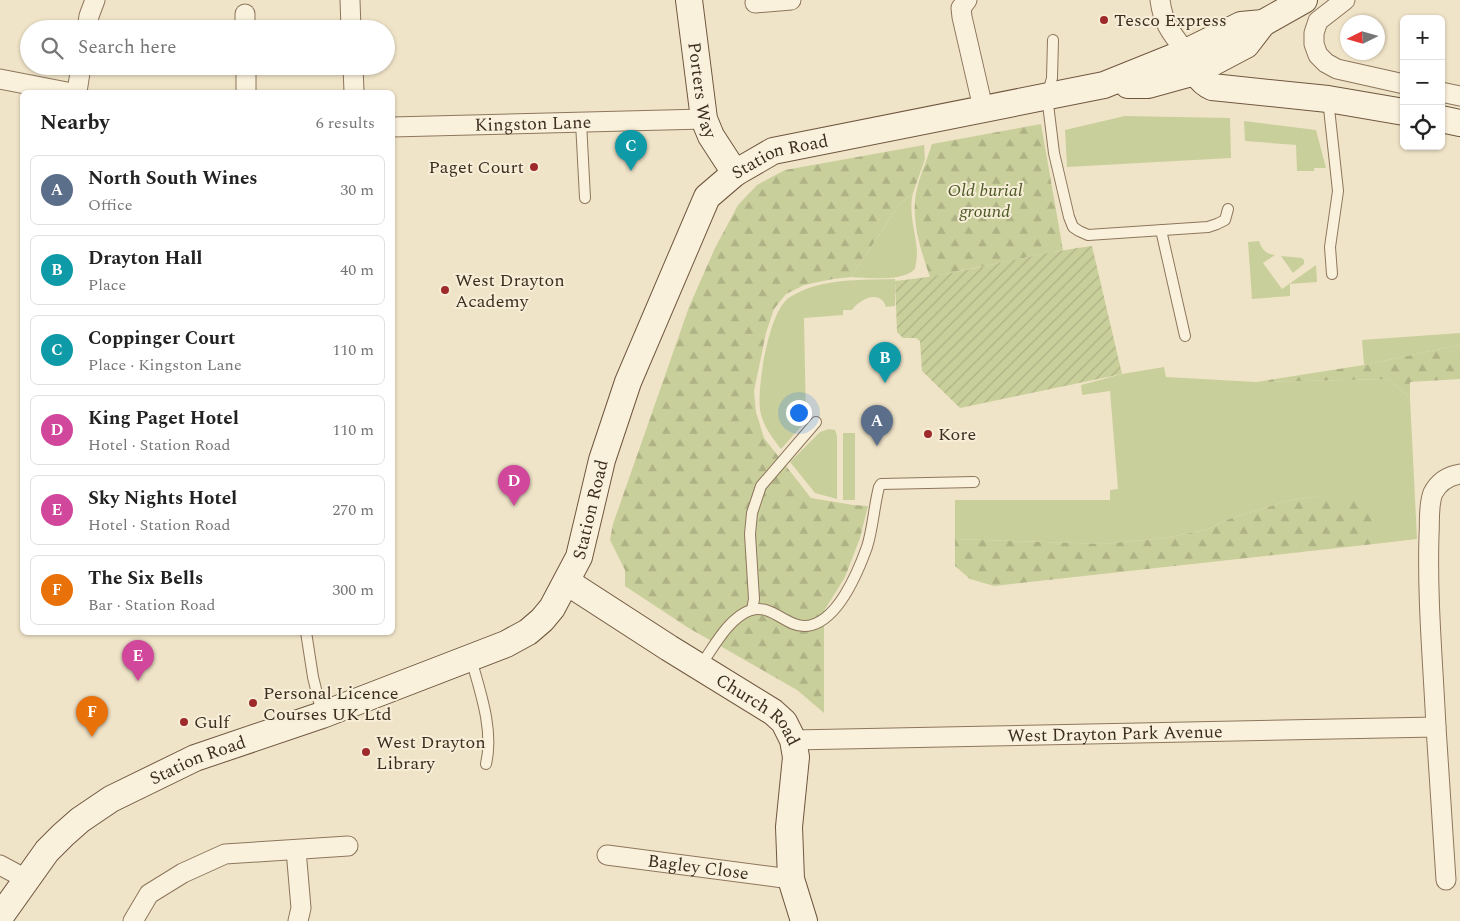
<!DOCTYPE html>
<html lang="en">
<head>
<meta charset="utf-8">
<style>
  body { margin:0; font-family:Spectral,serif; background:#f6f6f6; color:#222 }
  .controls { position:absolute; right:15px; top:15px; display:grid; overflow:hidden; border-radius:8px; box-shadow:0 1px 4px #0004 }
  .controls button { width:45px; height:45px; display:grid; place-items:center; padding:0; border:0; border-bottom:1px solid #e0e0e0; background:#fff; color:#222; font:25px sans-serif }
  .compass { position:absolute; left:1340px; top:15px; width:45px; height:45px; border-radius:50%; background:#fff; box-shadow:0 1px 4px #0004; rotate:265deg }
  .you { position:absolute; left:798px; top:412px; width:18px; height:18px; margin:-12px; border:4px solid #fff; border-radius:50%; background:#1a73e8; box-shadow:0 0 0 8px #1a73e833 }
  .badge { display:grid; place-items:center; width:32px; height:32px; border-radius:50%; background:#9e2a2b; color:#fff; font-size:16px; font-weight:700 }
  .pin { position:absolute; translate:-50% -41px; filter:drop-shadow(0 1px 2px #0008) }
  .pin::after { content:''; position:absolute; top:26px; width:18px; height:15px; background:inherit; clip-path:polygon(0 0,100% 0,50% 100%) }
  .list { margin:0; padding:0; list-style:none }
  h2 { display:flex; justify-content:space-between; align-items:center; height:65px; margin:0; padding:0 20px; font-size:21px }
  h2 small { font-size:16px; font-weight:400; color:#767676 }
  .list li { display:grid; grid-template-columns:32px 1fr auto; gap:15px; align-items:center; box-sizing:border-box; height:70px; margin:0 10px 10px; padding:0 10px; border:1px solid #e0e0e0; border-radius:8px }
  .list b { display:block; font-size:19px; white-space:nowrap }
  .list p { margin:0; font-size:16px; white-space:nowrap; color:#767676 }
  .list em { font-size:16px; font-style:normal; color:#767676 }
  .icon { flex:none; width:28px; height:28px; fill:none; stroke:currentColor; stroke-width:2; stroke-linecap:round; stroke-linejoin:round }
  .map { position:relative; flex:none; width:1460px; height:921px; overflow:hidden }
  .search { position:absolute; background:#fff; box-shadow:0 1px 4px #0004; left:20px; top:20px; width:375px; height:55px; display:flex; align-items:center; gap:12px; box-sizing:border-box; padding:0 18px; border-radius:28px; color:#767676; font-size:19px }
  .panel { position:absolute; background:#fff; box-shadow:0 1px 4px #0004; left:20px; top:90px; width:375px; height:545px; border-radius:8px }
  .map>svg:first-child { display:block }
  .grass { fill:#c9cf9b }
  .forest { fill:url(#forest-firs) }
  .garden { fill:url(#garden-furrows) }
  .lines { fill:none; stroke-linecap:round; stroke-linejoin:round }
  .lane-casing { stroke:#8d765c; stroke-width:12 }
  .street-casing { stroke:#8d765c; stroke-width:21 }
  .secondary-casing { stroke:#6f573f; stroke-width:28 }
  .lane { stroke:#faf1dc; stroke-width:10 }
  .street { stroke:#faf1dc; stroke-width:19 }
  .secondary { stroke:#faf1dc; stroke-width:26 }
  .poi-dot { fill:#9e2a2b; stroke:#f7eed8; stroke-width:2 }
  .labels { text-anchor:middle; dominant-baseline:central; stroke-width:4; stroke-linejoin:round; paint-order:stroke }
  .poi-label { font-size:18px; fill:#3d2e20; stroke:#f7eed8; text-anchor:start }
  .street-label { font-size:18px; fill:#3d2e20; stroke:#f7eed8 }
  .park-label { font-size:18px; font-style:italic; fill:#4d5a26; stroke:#f7eed8 }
</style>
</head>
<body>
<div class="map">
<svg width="1460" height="921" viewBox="0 0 1460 921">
  <defs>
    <pattern id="forest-firs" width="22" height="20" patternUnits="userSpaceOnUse" patternTransform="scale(1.25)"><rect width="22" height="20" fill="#c9cf9b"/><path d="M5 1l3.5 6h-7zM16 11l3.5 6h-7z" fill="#aeb285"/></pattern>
    <pattern id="garden-furrows" width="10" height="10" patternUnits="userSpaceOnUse" patternTransform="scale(1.25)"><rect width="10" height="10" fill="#c9cf9b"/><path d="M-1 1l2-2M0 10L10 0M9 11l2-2" fill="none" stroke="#aeb285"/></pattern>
  </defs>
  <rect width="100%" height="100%" fill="#f0e4c8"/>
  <!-- grass -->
  <path class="grass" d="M1125 116 1230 118 1231 158 1067 167 1065 130Z
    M1244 121 1316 130 1326 168H1314V171H1297L1296 145 1245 141Z
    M913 193C908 213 916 232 917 252 917 258 916 263 915 269 902 282 869 278 851 277L899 205Z
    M1259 241C1262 249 1265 254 1275 255L1263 263 1282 289 1316 265 1317 282 1290 284V296L1252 299 1248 242Z
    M1281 256 1302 258 1304 260V264L1293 273Z
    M895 279V306L886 307C880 289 860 299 852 310H843V315L804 318 806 421 781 449C772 437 762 425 760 409 757 386 769 309 790 297 821 278 860 280 895 279Z
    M1460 333V345L1364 365 1362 340Z
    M1164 367 1166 377 1256 382 1388 379 1410 398 1417 539 1374 544V514L1318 496 1287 501 1229 519 1206 530 1164 538 1103 544 955 539V500H1110V490L1118 489 1110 391 1082 395 1081 385 1122 374Z
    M829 429 835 430 837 436V499L815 493 790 462 820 432Z
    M843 433H855V500H843Z"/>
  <!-- forest -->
  <path class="forest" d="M1041 124 1063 250 930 277C921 251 911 221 916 193 919 177 927 160 932 144Z
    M924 145 925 159 913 193 899 205 851 277 833 279 804 285 786 294 774 309 766 333 754 391 756 412 764 438 811 498 853 505 868 506 860 538 845 577 824 611V713L797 690 687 627 625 586V570L610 540 613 524 689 307 715 248 738 205 757 185 785 170Z
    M1460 345V379L1410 382V398L1388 379 1256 382 1364 365Z
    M1318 496 1358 498 1369 502 1374 514V544L994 586 970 579 955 566V539L1103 544 1164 538 1206 530 1229 519 1287 501Z"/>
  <!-- garden -->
  <path class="garden" d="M1092 246 1122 374 960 408 922 371 920 341 916 338H903L897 332 895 281C962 275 1026 254 1092 246Z"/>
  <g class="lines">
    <!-- lane casing -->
    <g class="lane-casing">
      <path id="lane" d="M1053 40 1052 78 1047 96 1054 153 1069 217 1073 227 1079 231 1088 235 1208 227 1217 224 1225 220 1228 209
        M1328 99 1338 191 1330 247 1332 274
        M581 122 585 198
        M1161 230 1185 336
        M752 610 754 599 750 534 752 513 761 486 816 422
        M306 632 313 677 322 714
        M471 659C480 691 494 730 486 764
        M701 665C713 648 729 617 751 610 772 604 785 626 804 626 836 626 858 572 867 547 873 528 874 506 879 487L881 484 974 482"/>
    </g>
    <!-- street casing -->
    <g class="street-casing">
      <g id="street">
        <path d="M350 0 351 29"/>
        <path d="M967 0 961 8 962 17 983 108"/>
        <path d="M1160 0C1163 24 1172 34 1186 52"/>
        <path d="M1345 0 1318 21 1314 33V44L1318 55 1326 63 1337 69 1404 84"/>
        <path d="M755 3 791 0"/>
        <path d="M245 14V29"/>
        <path d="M87 29 89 16 95 0"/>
        <path d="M246 66V92"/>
        <path d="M353 66 354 92"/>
        <path d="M0 79 67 92"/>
        <path d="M77 92 81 66"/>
        <path d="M1441 92 1460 96"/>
        <path id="s1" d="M392 127 704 119"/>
        <path d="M1436 727C1433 663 1427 599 1429 535 1430 522 1428 505 1433 493 1439 481 1448 476 1460 474"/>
        <path id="s2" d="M793 740 1436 727 1446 880"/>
        <path d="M296 850 301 908 298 921"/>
        <path id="s3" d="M607 855 791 879"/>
        <path d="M0 865 26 879"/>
        <path d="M133 921 149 894 183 873 225 854 348 846"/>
      </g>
    </g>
    <!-- secondary casing -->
    <g class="secondary-casing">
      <g id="secondary">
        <path id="s4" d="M689 0 704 119 711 136 735 173"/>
        <path d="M1186 52C1192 66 1198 81 1212 87L1328 99 1404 112"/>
        <path d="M1128 85H1148L1195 72 1246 45 1263 23"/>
        <path d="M1441 119 1460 123"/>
        <path id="s5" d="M567 582 669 648 773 712 784 722 793 740 796 757 789 827 791 879 804 921"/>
        <path id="s6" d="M0 917 47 851 63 835 80 820 111 799 195 758 322 715 506 644 528 632 542 620 552 608 579 557 602 460 628 382 707 197 735 173 773 151 1104 85 1186 52 1241 25 1263 23 1304 0"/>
      </g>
    </g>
    <!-- lane -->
    <use href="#lane" class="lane"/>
    <!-- street -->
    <use href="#street" class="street"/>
    <!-- secondary -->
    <use href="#secondary" class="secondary"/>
  </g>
  <!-- markers -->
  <g class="poi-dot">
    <circle cx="1104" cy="20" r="5"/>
    <circle cx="534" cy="167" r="5"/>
    <circle cx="445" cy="290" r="5"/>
    <circle cx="928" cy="434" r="5"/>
    <circle cx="253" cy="703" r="5"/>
    <circle cx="184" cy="722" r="5"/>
    <circle cx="366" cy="752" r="5"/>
  </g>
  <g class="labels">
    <!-- poi labels -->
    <g class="poi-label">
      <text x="1114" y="20">Tesco Express</text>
      <text x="524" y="167" text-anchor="end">Paget Court</text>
      <text x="455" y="280">West Drayton<tspan x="455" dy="21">Academy</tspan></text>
      <text x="938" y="434">Kore</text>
      <text x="263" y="693">Personal Licence<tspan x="263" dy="21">Courses UK Ltd</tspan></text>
      <text x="194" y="722">Gulf</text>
      <text x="376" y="742">West Drayton<tspan x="376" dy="21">Library</tspan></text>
    </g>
    <!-- street labels -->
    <g class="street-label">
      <text stroke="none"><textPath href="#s4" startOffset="91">Porters Way</textPath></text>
      <text stroke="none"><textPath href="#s1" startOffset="141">Kingston Lane</textPath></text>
      <text stroke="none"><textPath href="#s6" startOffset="1174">Station Road</textPath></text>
      <text stroke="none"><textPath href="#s6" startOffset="754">Station Road</textPath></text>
      <text stroke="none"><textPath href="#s5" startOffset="231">Church Road</textPath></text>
      <text stroke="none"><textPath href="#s2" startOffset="322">West Drayton Park Avenue</textPath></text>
      <text stroke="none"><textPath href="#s6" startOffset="259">Station Road</textPath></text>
      <text stroke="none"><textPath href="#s3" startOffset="92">Bagley Close</textPath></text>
    </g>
    <!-- park labels -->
    <g class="park-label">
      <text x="985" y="190">Old burial<tspan x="985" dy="21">ground</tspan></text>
    </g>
  </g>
</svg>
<div class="controls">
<button>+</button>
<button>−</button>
<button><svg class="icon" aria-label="locate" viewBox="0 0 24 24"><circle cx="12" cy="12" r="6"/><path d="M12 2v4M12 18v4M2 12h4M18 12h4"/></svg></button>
</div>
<svg class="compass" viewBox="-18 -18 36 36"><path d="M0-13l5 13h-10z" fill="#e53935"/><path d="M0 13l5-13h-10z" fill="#767676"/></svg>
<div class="you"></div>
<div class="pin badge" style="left:877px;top:446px;background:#5c6f8a">A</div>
<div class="pin badge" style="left:885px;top:383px;background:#0f9aa8">B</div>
<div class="pin badge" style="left:631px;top:171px;background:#0f9aa8">C</div>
<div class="pin badge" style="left:514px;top:506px;background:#d1479c">D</div>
<div class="pin badge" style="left:138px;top:681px;background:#d1479c">E</div>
<div class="pin badge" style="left:92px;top:737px;background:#e8710a">F</div>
<div class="search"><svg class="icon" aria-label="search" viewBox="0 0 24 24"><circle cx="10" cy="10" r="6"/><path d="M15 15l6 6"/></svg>Search here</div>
<section class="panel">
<h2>Nearby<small>6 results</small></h2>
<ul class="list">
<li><span class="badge" style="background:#5c6f8a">A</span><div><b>North South Wines</b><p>Office</p></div><em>30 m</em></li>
<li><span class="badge" style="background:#0f9aa8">B</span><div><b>Drayton Hall</b><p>Place</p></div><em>40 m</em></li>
<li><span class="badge" style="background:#0f9aa8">C</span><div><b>Coppinger Court</b><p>Place · Kingston Lane</p></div><em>110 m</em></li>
<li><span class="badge" style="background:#d1479c">D</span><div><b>King Paget Hotel</b><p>Hotel · Station Road</p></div><em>110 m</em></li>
<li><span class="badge" style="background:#d1479c">E</span><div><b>Sky Nights Hotel</b><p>Hotel · Station Road</p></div><em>270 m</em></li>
<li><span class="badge" style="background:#e8710a">F</span><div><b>The Six Bells</b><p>Bar · Station Road</p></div><em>300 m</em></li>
</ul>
</section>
</div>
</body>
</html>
